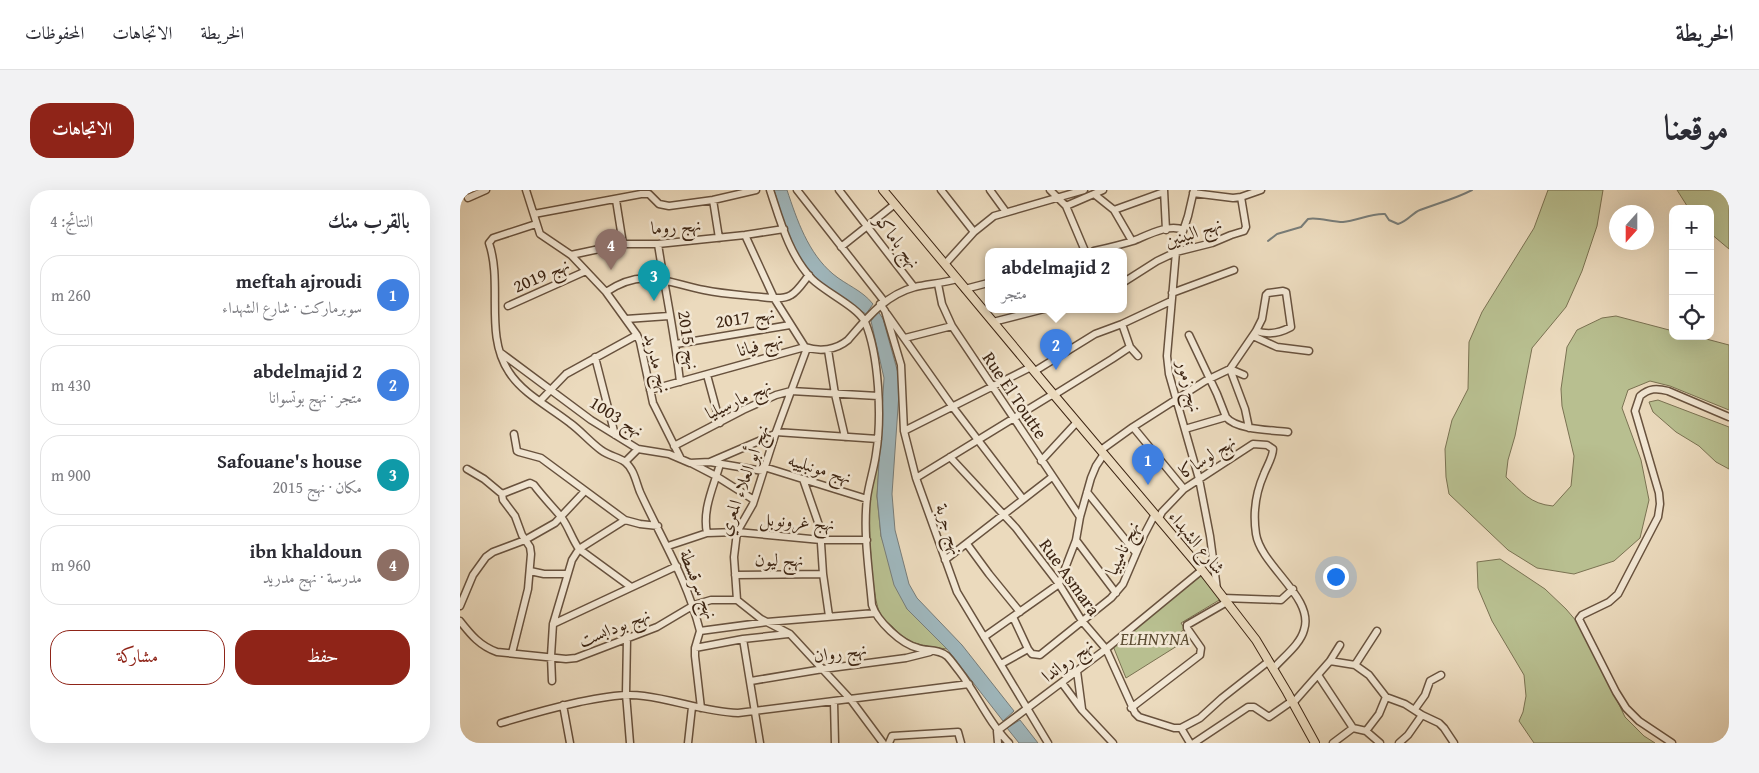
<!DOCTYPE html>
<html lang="ar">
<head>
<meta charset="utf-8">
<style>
  body { margin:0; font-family:"Gentium Book Plus",Amiri,serif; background:#f2f2f3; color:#2b2b33; direction:rtl }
  .controls { position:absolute; right:15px; top:15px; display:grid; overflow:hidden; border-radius:10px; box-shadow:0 5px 20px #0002 }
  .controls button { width:45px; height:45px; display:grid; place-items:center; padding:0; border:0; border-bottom:1px solid #e1e1e2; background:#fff; color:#2b2b33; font:25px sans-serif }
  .compass { position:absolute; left:1149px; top:15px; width:45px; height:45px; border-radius:50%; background:#fff; box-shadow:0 5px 20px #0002; rotate:201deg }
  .you { position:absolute; left:875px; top:386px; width:18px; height:18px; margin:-12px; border:4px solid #fff; border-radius:50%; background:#1a73e8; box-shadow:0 0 0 8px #1a73e833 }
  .badge { display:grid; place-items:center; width:32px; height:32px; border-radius:50%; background:#8f2418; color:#fff; font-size:16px; font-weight:700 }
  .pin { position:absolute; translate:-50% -41px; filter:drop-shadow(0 1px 2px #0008) }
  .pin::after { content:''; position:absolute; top:26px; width:18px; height:15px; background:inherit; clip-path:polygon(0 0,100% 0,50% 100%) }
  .popup { position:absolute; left:525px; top:58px; width:142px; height:65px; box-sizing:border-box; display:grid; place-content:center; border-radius:10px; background:#fff; filter:drop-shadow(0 1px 4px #0005); font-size:16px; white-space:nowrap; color:#7c7c81 }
  .popup b { font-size:19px; color:#2b2b33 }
  .popup::after { content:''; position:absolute; left:50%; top:100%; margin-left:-10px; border:10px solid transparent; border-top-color:#fff }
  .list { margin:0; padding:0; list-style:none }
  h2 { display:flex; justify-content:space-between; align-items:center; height:65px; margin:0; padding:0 20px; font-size:21px }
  h2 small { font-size:16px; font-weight:400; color:#7c7c81 }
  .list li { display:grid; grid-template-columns:32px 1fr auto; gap:15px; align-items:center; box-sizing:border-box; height:80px; margin:0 10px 10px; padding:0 10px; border:1px solid #e1e1e2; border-radius:20px }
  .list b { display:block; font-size:19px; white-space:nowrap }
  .list p { margin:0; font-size:16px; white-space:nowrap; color:#7c7c81 }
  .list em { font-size:16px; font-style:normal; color:#7c7c81 }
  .actions { display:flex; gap:10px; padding:15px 20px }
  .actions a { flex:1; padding:11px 0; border:1px solid #8f2418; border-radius:20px; text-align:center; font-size:18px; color:#8f2418 }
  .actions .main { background:#8f2418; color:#fff }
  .icon { flex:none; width:28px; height:28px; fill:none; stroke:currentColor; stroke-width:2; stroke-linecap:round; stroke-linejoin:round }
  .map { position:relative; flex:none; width:1269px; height:553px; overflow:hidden; direction:ltr; border-radius:20px }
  header { display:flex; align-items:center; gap:30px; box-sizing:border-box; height:70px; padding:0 25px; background:#fff; border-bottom:1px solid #e1e1e2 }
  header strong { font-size:24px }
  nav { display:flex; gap:28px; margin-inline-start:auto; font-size:18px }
  .intro { display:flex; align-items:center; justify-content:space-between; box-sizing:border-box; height:120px; padding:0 30px }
  h1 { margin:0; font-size:35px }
  .button { padding:12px 22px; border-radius:20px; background:#8f2418; color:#fff; font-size:18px; font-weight:700 }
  main { display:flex; gap:30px; padding:0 30px }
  aside { flex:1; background:#fff; border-radius:20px; box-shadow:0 5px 20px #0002 }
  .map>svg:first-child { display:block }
  .green { fill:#b8bf90; stroke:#7a7252 }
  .water { fill:#9fb7bd; stroke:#787d79 }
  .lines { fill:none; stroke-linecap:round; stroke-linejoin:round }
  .stream { stroke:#787d79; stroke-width:2 }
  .minor-casing { stroke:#68523e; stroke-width:9 }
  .major-casing { stroke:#3d2513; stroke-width:10 }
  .minor { stroke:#f2e7d4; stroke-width:6 }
  .major { stroke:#ebdabd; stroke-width:8 }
  .labels { text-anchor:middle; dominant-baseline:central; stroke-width:5; stroke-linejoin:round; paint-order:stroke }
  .street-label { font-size:18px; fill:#3d2513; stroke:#f2e7d4 }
  .park-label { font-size:18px; font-style:italic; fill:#5c4c32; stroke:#f2e7d4 }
</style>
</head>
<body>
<header>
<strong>الخريطة</strong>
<nav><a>الخريطة</a><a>الاتجاهات</a><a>المحفوظات</a></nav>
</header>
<div class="intro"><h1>موقعنا</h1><a class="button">الاتجاهات</a></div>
<main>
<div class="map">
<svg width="1269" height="553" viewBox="0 0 1269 553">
  <rect width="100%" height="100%" fill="#ebdabd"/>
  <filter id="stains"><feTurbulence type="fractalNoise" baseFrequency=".004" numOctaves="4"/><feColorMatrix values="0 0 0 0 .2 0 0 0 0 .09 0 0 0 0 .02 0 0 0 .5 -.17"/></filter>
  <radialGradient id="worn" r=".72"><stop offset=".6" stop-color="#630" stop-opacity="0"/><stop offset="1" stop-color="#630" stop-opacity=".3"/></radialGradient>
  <!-- green -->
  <path class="green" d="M1088 0H1143L1137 36 1122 81 1106 117 1072 158 1055 246 1048 270 1046 287C1062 302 1070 314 1093 316L1111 296 1114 266 1102 216 1101 199 1107 157 1117 140 1142 128 1156 126 1213 141V146H1235L1269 155V220L1210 196 1190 191 1168 200 1162 218 1181 270 1189 310 1180 348 1154 371 1114 384 1077 378 1048 360 989 304 986 287 985 259 992 230 1008 199 1009 152 1022 122 1074 38Z
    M1217 0H1269V59L1250 43V19H1229Z
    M1198 210 1269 237V279L1256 272 1239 256 1216 242 1193 222 1189 212Z
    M420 262 417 306 421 346 447 419 487 459C462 456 449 455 432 436 428 433 423 429 421 425 411 411 408 327 410 307 412 292 417 277 420 262Z
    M1040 369 1085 399 1106 419 1123 439 1165 527 1184 546 1195 553H1074L1059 531 1063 522 1066 506 1064 485 1032 431 1018 398 1017 372Z
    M742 385 761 409 721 433 725 439 713 447 717 456 666 488 653 456Z"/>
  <!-- water -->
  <path class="water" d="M314 0H327C337 30 348 63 373 84 386 95 402 100 413 114L406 124C387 111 364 99 350 81 330 58 323 28 314 0Z
    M418 121 423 129 438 183 439 203 432 304 435 340 449 394 457 408 502 455 554 521 543 531 487 459 447 419 434 395 421 346 417 306 424 188 411 131Z
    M560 530 578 553H559L547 538Z"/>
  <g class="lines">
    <!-- stream -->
    <path class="stream" d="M808 51 817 44 841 37 848 29C859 27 871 32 883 32 897 31 911 23 925 24L929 30 938 34C948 31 952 23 960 20 978 13 995 9 1012 0"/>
    <!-- minor casing -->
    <g class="minor-casing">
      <path id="minor" d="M66 0 80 44 111 65 146 102 177 145 180 152 193 213 221 269
        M310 0C320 30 329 65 352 89 365 102 398 117 405 132 419 165 422 228 416 264 414 279 409 293 407 308 403 343 409 380 412 415 417 431 441 454 458 458 467 461 479 459 487 466 491 470 495 476 499 481 517 504 528 532 549 553
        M337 0 424 111
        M379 0 454 97
        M481 0 514 42
        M530 0 546 22
        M590 0 606 16 625 61
        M704 0 706 40
        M734 0 728 26 716 62 707 166 709 184 739 289 750 346 757 399
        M733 3 773 8 781 7 801 0
        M634 4 654 20 672 51
        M8 8 26 0
        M156 10 163 54
        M253 10 259 48
        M606 16 643 0
        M654 20 704 2
        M74 24 181 4H189L199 14 209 16 253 10 296 0
        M76 34 33 48 29 53C43 94 24 145 49 182 63 204 90 217 110 233 121 241 130 252 141 260 149 266 158 267 165 272 174 279 176 292 180 302 202 350 227 389 240 441
        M285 45 314 108 345 157
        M198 54C205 100 215 145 220 192
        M381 57 435 14
        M634 61C647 58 660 55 673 51 686 46 709 33 723 40
        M111 65 163 54H198L285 45 324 39
        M485 74 514 42 534 26 624 0
        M664 92 697 71 716 62 752 53 771 45 784 41 786 37 781 7
        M478 94 482 114 492 136 620 327
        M505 99 528 93
        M146 102C183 77 205 92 244 100 263 104 282 105 301 107 310 108 323 110 331 105 338 101 344 91 349 85
        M712 103 774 80
        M420 114 425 121 441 175 444 241 456 288 497 402 588 553
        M48 116 126 81
        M427 124 492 216 563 309
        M166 129 209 126
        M533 132 584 119
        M662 134 670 157 678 166
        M729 145 757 204 766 227
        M793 146 817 157 849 161
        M445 148 492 136
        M216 154 330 135
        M347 158 316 242 293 314 277 342 274 367 277 410 301 429 330 444 391 510 423 553
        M368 160 375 204 385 247
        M41 163 131 230 178 259 209 264 230 273 250 272 303 281
        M135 167 155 245
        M575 181 635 144 662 134 711 111
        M247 185 260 233
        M190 200 345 157C360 162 376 160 388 150 407 128 425 105 455 97 469 94 483 93 497 89
        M80 211 106 184 177 145
        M789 238 785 219 770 179 796 141 802 129 806 105 808 103 823 101 826 102 831 137C820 143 807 145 796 141
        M725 239 766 227C776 240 812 240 828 242
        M444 241 571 177
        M316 242 418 249
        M54 244 57 261 59 262 81 268 165 330 180 334 198 336
        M214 256 283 220 316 205 331 201 418 206
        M641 260 673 237
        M490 267 556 338 599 394 622 431 646 459 675 523 679 527 714 538H721
        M581 271 617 232
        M165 272 178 259
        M250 272 315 244
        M231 273 256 286 294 310
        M304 277 407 309
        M7 279 24 289 42 304 43 310 55 326 62 345 70 357 71 364 68 399 52 463
        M456 288 590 206 594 205 652 169 670 157
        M343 289 360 338 363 384 369 426
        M724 299 673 237 745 191 770 179 784 185
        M627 302 676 363
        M42 304 70 293 74 295C83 307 93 317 102 328 109 338 112 349 119 359L171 397
        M699 328 702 322 724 299 793 254 807 255 813 259C813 267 807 276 804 284 796 302 793 324 796 344 801 376 855 408 844 440 840 455 823 467 813 479
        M247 343C242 319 254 296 260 274
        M616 350 656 403
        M507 354 529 384 560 422
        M208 356 247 343 277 342 361 350H407
        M485 370 592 287
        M70 381 84 384H107
        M275 385 363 384
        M763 408 821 410 833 399
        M0 416 13 385 26 367 33 362 65 350 95 333 125 301
        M553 427 568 459 572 464 580 465 651 408 663 394 684 345 695 324
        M0 431C11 445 20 456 37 462L106 469 116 468 197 437 234 415 251 410H277
        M93 434 217 376
        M240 441 307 432 415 423
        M524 447 599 394 616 350 620 327 631 288 636 276 644 264
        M167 448 166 504 170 553
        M283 449 300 553
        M235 458 240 441
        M870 471 895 475 909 485 926 507 945 514 962 525 979 533 984 538 994 553
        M541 474 568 459
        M895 475 917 441
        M617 481 622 519
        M858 485 893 538 906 541 920 553
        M92 491 91 466 93 434 112 370 119 359 165 330
        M291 491 363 479 446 468 470 462
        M602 493 622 520 653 553
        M374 512 375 553
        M833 513 870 471 880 455
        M103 515 110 553
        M241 518 235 466V458L283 449 328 444
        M671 518 740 465 741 458 727 438V435L767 412
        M955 519 965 505 970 491 981 485
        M41 533C67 525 92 518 119 512 140 508 161 503 184 506 216 510 246 522 278 523L509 494
        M721 538 740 528 762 508 809 471
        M721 538 730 553
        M906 541 919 524 926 507
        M228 553 232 517
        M429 553 432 546 498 542 501 553
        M538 553 537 541 646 459 742 380
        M734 553 788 517H794L809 527 832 511
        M873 553 893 538
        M939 553 948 545 962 525
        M1212 553 1179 531 1166 518 1156 502 1119 429 1122 425 1149 412 1158 404 1198 327 1200 314 1199 303 1175 221 1180 206C1189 198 1197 198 1208 201L1269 227"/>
    </g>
    <!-- major casing -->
    <g class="major-casing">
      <path id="major" d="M423 0 589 199 742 380 796 450 827 502 855 553"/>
    </g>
    <!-- minor -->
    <use href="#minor" class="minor"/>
    <!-- major -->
    <use href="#major" class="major"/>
  </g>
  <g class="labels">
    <!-- street labels -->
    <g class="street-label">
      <text transform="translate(216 36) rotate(-4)">نهج روما</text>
      <text transform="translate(733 42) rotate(-19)">نهج البينين</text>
      <text transform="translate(438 51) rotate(53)">نهج باماكو</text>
      <text transform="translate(81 85) rotate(-24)">نهج 2019</text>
      <text transform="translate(285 127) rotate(-9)">نهج 2017</text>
      <text transform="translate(229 150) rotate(81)">نهج 2015</text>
      <text transform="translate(300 154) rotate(-16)">نهج فيانا</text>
      <text transform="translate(198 173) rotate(75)">نهج مدريد</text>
      <text transform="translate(730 196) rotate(76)">نهج زمور</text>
      <text transform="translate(555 205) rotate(56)">Rue El Toutte</text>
      <text transform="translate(278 209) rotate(-25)">نهج مارسيليا</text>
      <text transform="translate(157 226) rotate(32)">نهج 1003</text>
      <text transform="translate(747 266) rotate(-33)">نهج لوساكا</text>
      <text transform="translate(360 278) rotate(17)">نهج مونبلييه</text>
      <text transform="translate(283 290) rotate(-70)">نهج أبو العلاء المعري</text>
      <text transform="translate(337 331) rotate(4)">نهج غرونوبل</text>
      <text transform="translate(490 339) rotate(71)">نهج جربة</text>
      <text transform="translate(737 352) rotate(50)">شارع الشهداء</text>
      <text transform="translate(662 358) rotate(-65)">نهج ناميبيا</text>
      <text x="319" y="369">نهج ليون</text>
      <text transform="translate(610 387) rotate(54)">Rue Asmara</text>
      <text transform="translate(239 394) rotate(68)">نهج سرقسطة</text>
      <text transform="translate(154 437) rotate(-22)">نهج بودابست</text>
      <text transform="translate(380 462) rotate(-8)">نهج روان</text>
      <text transform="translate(607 470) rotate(-37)">نهج رواندا</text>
    </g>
    <!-- park labels -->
    <g class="park-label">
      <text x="695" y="448">ELHNYNA</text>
    </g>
  </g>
  <rect width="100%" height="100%" filter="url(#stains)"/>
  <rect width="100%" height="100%" fill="url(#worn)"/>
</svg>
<div class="controls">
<button>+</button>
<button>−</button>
<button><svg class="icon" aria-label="locate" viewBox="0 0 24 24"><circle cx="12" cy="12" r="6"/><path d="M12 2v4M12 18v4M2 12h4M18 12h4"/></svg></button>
</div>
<svg class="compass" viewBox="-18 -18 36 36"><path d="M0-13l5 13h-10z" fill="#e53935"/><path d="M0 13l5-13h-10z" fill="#7c7c81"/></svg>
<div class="you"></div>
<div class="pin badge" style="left:688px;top:295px;background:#3f7fe0">1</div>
<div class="pin badge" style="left:596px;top:180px;background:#3f7fe0">2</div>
<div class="popup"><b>abdelmajid 2</b>متجر</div>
<div class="pin badge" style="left:194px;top:111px;background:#0f9aa8">3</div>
<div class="pin badge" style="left:151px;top:80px;background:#8d6e63">4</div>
</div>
<aside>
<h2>بالقرب منك<small>النتائج: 4</small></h2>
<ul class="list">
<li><span class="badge" style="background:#3f7fe0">1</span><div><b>meftah ajroudi</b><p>سوبرماركت · شارع الشهداء</p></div><em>260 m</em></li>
<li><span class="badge" style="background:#3f7fe0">2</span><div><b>abdelmajid 2</b><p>متجر · نهج بوتسوانا</p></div><em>430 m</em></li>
<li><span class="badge" style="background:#0f9aa8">3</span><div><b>Safouane's house</b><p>مكان · نهج 2015</p></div><em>900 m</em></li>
<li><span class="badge" style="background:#8d6e63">4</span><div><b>ibn khaldoun</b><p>مدرسة · نهج مدريد</p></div><em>960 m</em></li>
</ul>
<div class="actions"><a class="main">حفظ</a><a>مشاركة</a></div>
</aside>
</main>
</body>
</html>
